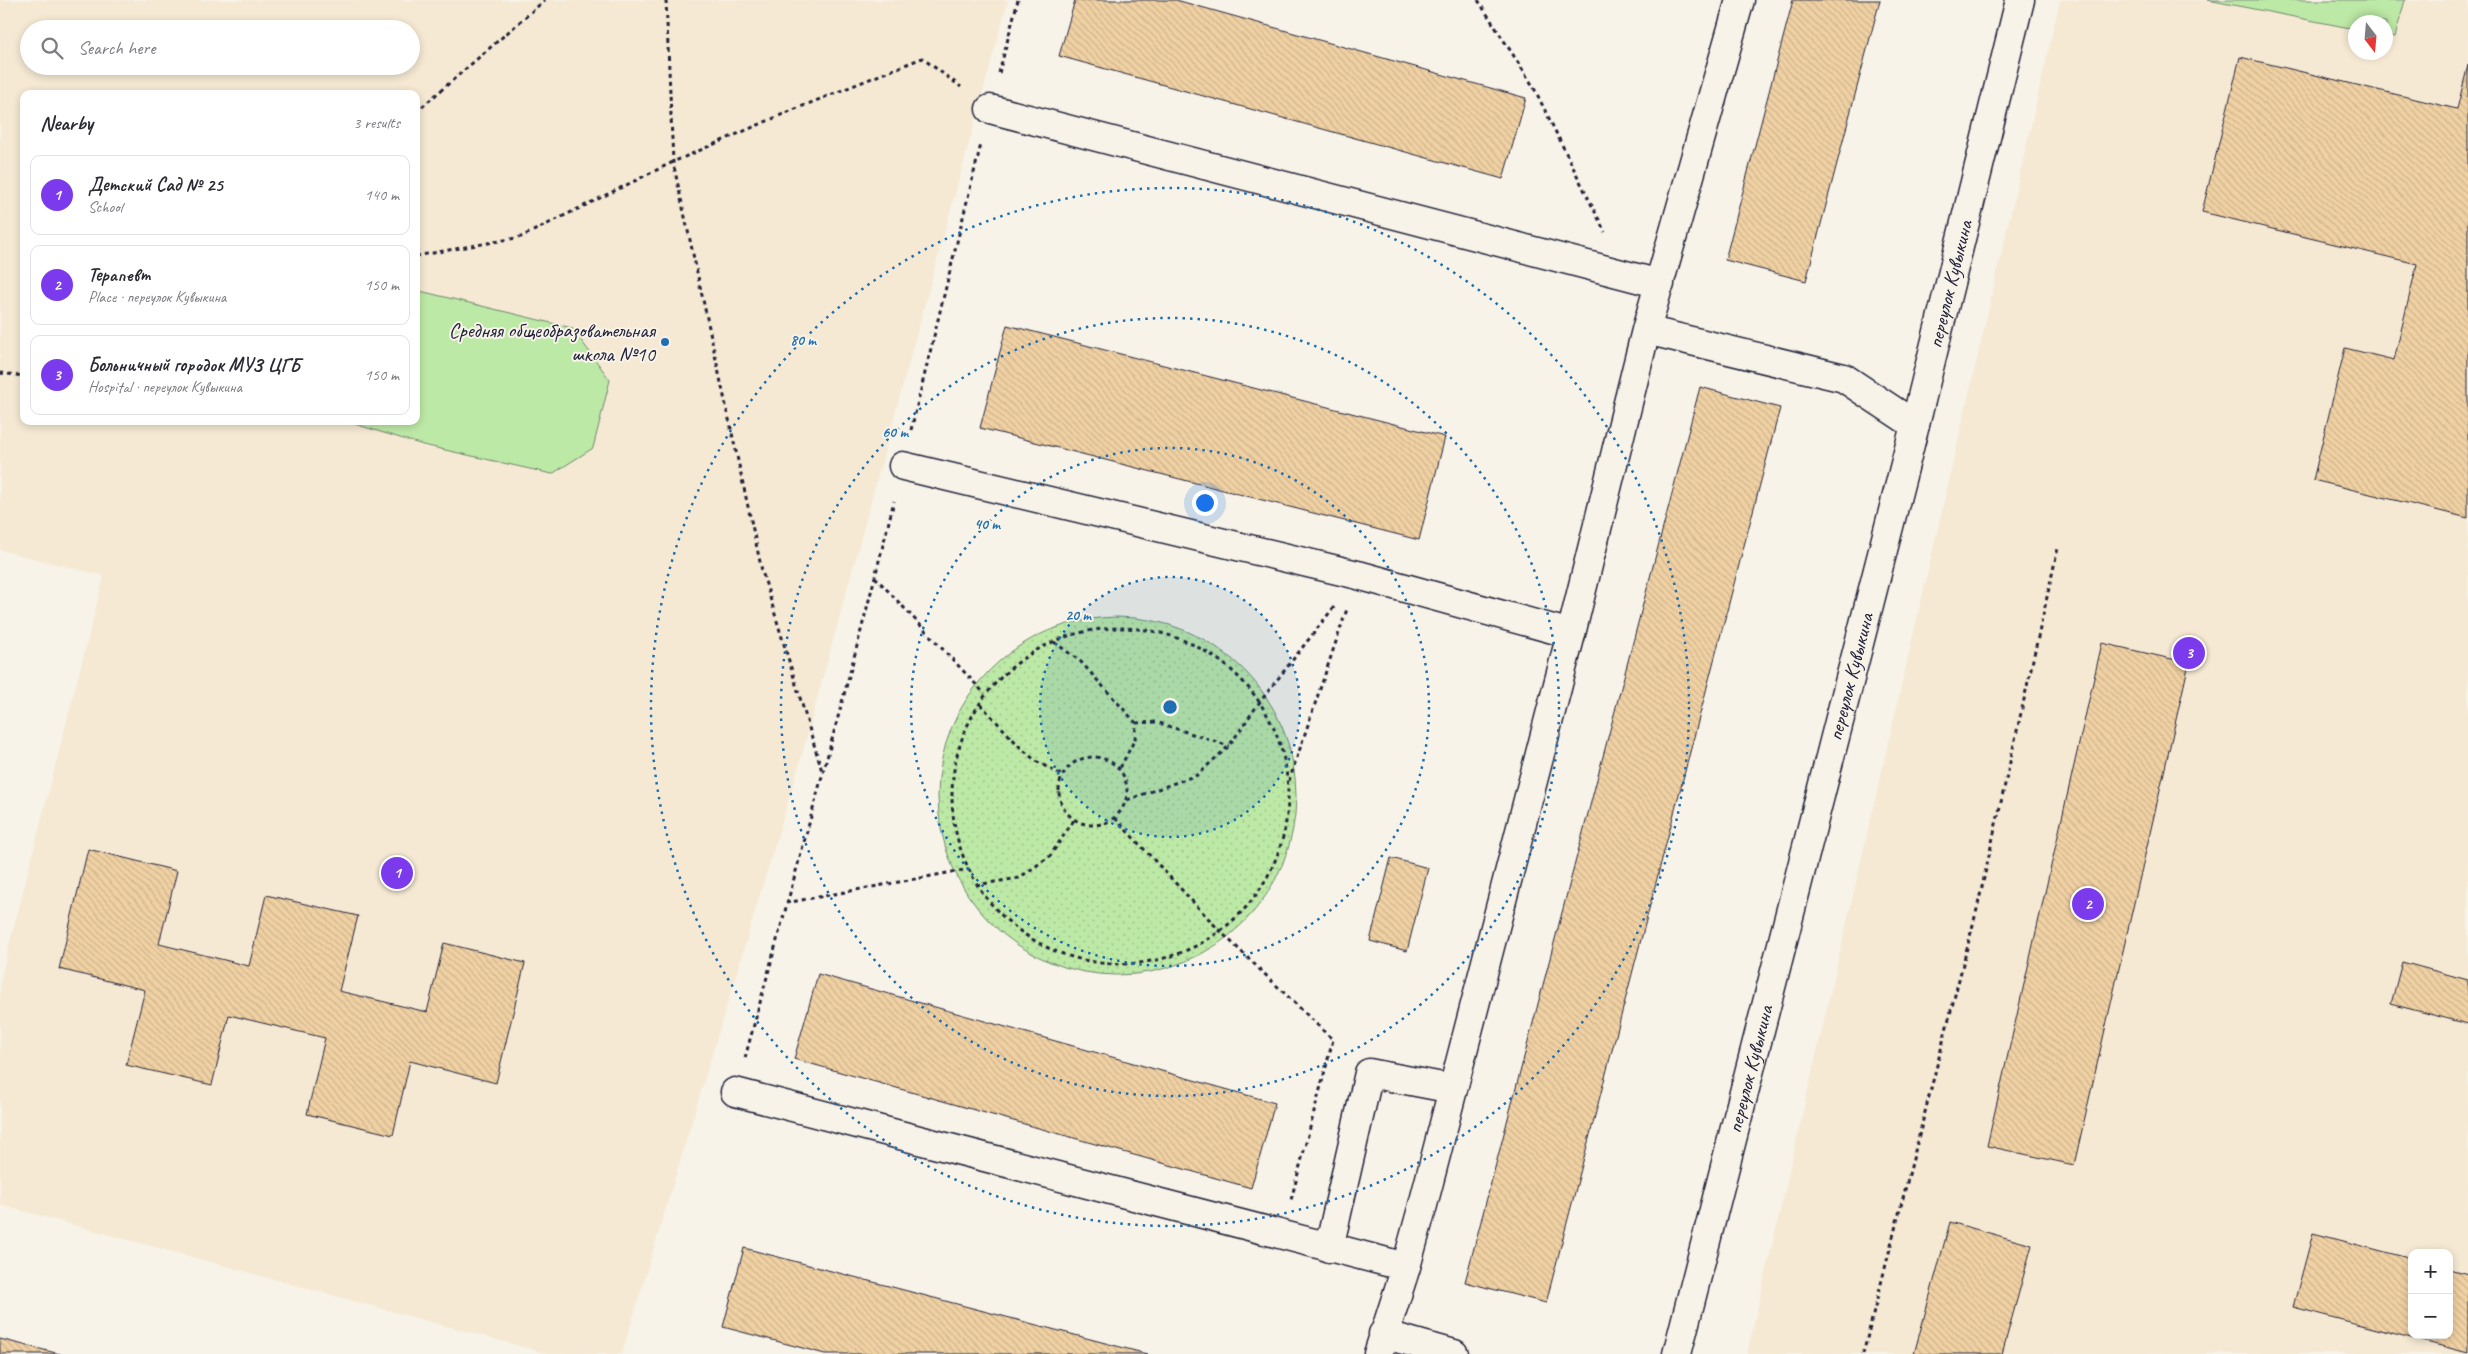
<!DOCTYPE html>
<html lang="en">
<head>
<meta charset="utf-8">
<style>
  body { margin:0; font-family:Caveat,sans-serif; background:#f2f2f3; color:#2b2b33 }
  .controls { position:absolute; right:15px; bottom:15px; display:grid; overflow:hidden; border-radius:10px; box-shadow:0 2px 8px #0003 }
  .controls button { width:45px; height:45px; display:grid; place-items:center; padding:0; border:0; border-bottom:1px solid #e1e1e2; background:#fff; color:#2b2b33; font:25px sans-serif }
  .compass { position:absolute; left:2348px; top:15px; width:45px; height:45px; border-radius:50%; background:#fff; box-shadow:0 2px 8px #0003; rotate:164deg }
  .you { position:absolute; left:1204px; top:502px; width:18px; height:18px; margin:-12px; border:4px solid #fff; border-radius:50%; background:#1a73e8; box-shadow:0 0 0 8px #1a73e833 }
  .badge { display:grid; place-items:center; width:32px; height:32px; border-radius:50%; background:#7c3aed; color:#fff; font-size:16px; font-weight:700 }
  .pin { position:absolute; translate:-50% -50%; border:2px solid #fff; box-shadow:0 1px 5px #0006 }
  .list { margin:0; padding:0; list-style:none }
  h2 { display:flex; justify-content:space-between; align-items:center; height:65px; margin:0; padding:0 20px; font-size:21px }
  h2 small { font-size:16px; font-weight:400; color:#7c7c81 }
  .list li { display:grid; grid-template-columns:32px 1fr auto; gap:15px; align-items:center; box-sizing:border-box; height:80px; margin:0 10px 10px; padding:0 10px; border:1px solid #e1e1e2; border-radius:10px }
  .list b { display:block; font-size:19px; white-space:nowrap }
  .list p { margin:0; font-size:16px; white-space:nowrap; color:#7c7c81 }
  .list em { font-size:16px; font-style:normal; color:#7c7c81 }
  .icon { flex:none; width:28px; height:28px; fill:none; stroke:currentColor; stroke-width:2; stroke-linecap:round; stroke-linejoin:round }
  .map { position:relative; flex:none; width:2468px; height:1354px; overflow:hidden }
  .search { position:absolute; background:#fff; box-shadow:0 2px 8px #0003; left:20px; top:20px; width:400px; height:55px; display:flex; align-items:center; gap:12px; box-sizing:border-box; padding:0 18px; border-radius:28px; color:#7c7c81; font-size:19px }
  .panel { position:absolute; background:#fff; box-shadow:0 2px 8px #0003; left:20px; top:90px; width:400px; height:335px; border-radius:10px }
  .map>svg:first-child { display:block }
  .built { fill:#f5e9d3; fill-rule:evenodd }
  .green { fill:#bde9a6; stroke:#708670 }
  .park { fill:url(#park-dots); stroke:#708670 }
  .building { fill:url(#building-back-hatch); stroke:#22223b }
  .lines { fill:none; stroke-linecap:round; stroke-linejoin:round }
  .minor-casing { stroke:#22223b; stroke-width:31 }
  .major-casing { stroke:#22223b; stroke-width:31 }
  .path { stroke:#22223b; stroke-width:3; stroke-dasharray:4 4; stroke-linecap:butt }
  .minor { stroke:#f7f3e8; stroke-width:28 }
  .major { stroke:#f7f3e8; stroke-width:28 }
  .ring { fill:none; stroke:#1f6fb2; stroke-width:2.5; stroke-dasharray:2.5 5 }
  .poi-dot { fill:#1f6fb2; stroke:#f7f3e8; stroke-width:2 }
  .labels { text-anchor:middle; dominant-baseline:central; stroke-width:4; stroke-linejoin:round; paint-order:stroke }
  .street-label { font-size:21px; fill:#22223b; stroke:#f7f3e8 }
  .poi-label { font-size:21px; fill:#22223b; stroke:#f7f3e8; text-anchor:end }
  .centre { fill:#1f6fb2; stroke:#f7f3e8; stroke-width:2.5 }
  .ring-label { font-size:15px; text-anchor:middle; font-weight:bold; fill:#1f6fb2; stroke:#f7f3e8; stroke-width:4; stroke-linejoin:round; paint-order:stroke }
</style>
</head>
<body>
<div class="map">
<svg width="2468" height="1354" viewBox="0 0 2468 1354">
  <defs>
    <pattern id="park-dots" width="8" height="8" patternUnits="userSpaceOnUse" patternTransform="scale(1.25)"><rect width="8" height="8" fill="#bde9a6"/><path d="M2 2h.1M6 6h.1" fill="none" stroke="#a2c890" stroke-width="1.8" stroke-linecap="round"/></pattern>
    <pattern id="building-back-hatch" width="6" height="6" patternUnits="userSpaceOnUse" patternTransform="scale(1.25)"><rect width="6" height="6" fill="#f0d1a3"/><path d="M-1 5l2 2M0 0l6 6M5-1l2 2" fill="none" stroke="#ceb38d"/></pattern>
  </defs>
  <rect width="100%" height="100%" fill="#f7f3e8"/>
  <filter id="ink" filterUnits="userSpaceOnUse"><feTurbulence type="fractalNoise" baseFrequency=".02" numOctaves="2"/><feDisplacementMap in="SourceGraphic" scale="10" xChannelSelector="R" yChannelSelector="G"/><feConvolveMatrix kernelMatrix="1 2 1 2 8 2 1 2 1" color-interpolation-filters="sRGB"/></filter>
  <g filter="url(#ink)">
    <!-- built -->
    <path class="built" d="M0 0H1008L799 765 622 1354H549L0 1205V981L104 576 0 550ZM29 29H411V66H29ZM24 94H416V421H24Z
      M2060 0H2468V1354H1747ZM2356 22H2386V52H2356ZM2412 1253H2449V1335H2412Z"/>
    <!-- green -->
    <path class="green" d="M2208 0H2405L2395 37 2386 35V22H2356L2355 29Z
      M416 290 572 328 610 380 593 448 552 474 423 445 345 421H416Z"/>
    <!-- park -->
    <path class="park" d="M938 796a179 179 0 1 1 358 0a179 179 0 1 1-358 0Z"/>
    <!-- building -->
    <path class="building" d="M1075 0H1176L1526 98 1503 179 1059 56Z
      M1793 0H1880L1806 281 1725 260Z
      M2240 57 2457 109 2468 65V518L2313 480 2345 348 2394 360 2417 264 2202 212Z
      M1007 325 1445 437 1419 540 980 428Z
      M1700 387 1780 408 1546 1303 1465 1282Z
      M2102 643 2189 663 2074 1165 1987 1146Z
      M88 849 177 871 159 944 249 966 266 895 358 916 339 991 427 1012 444 943 525 963 496 1083 410 1061 393 1135 307 1114 325 1038 229 1015 212 1085 126 1065 145 990 59 969Z
      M1391 858 1428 868 1407 951 1370 941Z
      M2402 962 2468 980V1024L2391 1004Z
      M818 974 1275 1103 1251 1188 794 1059Z
      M1950 1222 2032 1245 2002 1354H1914Z
      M2313 1233 2412 1259V1335H2449V1269L2468 1274V1353L2293 1307Z
      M744 1248 1147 1354H825L723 1327Z
      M0 1339 60 1354H0Z"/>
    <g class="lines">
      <!-- minor casing -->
      <g class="minor-casing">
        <path id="minor" d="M990 109 1660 284
          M1646 330 1844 378 1915 425
          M903 466 1358 575 1571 634
          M735 1092 1406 1267
          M1329 1248 1369 1073 1453 1089
          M1383 1334 1454 1354
          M1378 1354 1406 1267 1423 1205 1571 634 1646 330 1740 0"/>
      </g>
      <!-- major casing -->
      <g class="major-casing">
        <g id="major">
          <path id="s1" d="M1677 1354 1915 425 2020 0"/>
        </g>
      </g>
      <!-- path -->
      <path class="path" d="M666 0 673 162 762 571 822 771
        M1478 0 1533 86 1605 232
        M999 73 1018 0
        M416 112 545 0
        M416 256 521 237 673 162 788 112 922 58 961 87
        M0 373 24 376
        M911 430 981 144
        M875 577 985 694
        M952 796a168 168 0 1 1 336 0a168 168 0 1 1-336 0Z
        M1054 642 1080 661 1136 723 1135 739 1119 770
        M980 704 1021 748 1036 761 1063 776
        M1136 723 1156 722 1229 746
        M1059 791a34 34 0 1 1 68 0a34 34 0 1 1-68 0Z
        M1289 781 1347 609
        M1127 800 1197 775 1229 746 1259 703 1334 607
        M1115 818 1220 931 1333 1040 1291 1200
        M976 885 1019 878 1050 856 1074 820
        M786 903 969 869
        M745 1058C795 872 848 688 894 501
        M1863 1354 1977 909 2058 548"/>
      <!-- minor -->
      <use href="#minor" class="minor"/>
      <!-- major -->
      <use href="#major" class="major"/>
    </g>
  </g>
  <!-- distance rings -->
  <circle cx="1170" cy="707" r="130" fill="#1f6fb2" fill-opacity=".12"/>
  <g class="ring">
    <circle cx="1170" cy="707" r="130"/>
    <circle cx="1170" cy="707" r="259"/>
    <circle cx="1170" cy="707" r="389"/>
    <circle cx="1170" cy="707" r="519"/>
  </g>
  <!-- markers -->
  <circle class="poi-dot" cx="665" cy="342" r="5"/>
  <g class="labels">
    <!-- street labels -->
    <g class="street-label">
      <text stroke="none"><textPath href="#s1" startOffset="1104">переулок Кувыкина</textPath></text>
      <text stroke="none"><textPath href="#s1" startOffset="699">переулок Кувыкина</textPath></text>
      <text stroke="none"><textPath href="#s1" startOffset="294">переулок Кувыкина</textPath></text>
    </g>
    <!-- poi labels -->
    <g class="poi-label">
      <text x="655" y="330">Средняя общеобразовательная<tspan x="655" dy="24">школа №10</tspan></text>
    </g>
  </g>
  <circle cx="1170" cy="707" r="8" class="centre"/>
  <g class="ring-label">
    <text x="803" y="345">80 m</text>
    <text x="895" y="437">60 m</text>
    <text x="987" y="529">40 m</text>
    <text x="1078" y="620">20 m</text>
  </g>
</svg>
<div class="controls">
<button>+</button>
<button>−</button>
</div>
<svg class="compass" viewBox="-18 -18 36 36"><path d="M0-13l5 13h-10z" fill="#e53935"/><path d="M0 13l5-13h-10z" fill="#7c7c81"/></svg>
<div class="you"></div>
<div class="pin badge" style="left:397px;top:873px">1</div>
<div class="pin badge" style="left:2088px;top:904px">2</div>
<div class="pin badge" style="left:2189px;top:653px">3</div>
<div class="search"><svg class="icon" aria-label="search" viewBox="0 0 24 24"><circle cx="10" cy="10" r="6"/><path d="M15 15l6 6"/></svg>Search here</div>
<section class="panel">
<h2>Nearby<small>3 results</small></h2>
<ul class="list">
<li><span class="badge">1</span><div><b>Детский Сад № 25</b><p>School</p></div><em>140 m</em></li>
<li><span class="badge">2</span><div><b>Терапевт</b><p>Place · переулок Кувыкина</p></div><em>150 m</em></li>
<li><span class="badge">3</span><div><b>Больничный городок МУЗ ЦГБ</b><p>Hospital · переулок Кувыкина</p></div><em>150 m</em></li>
</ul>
</section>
</div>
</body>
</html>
